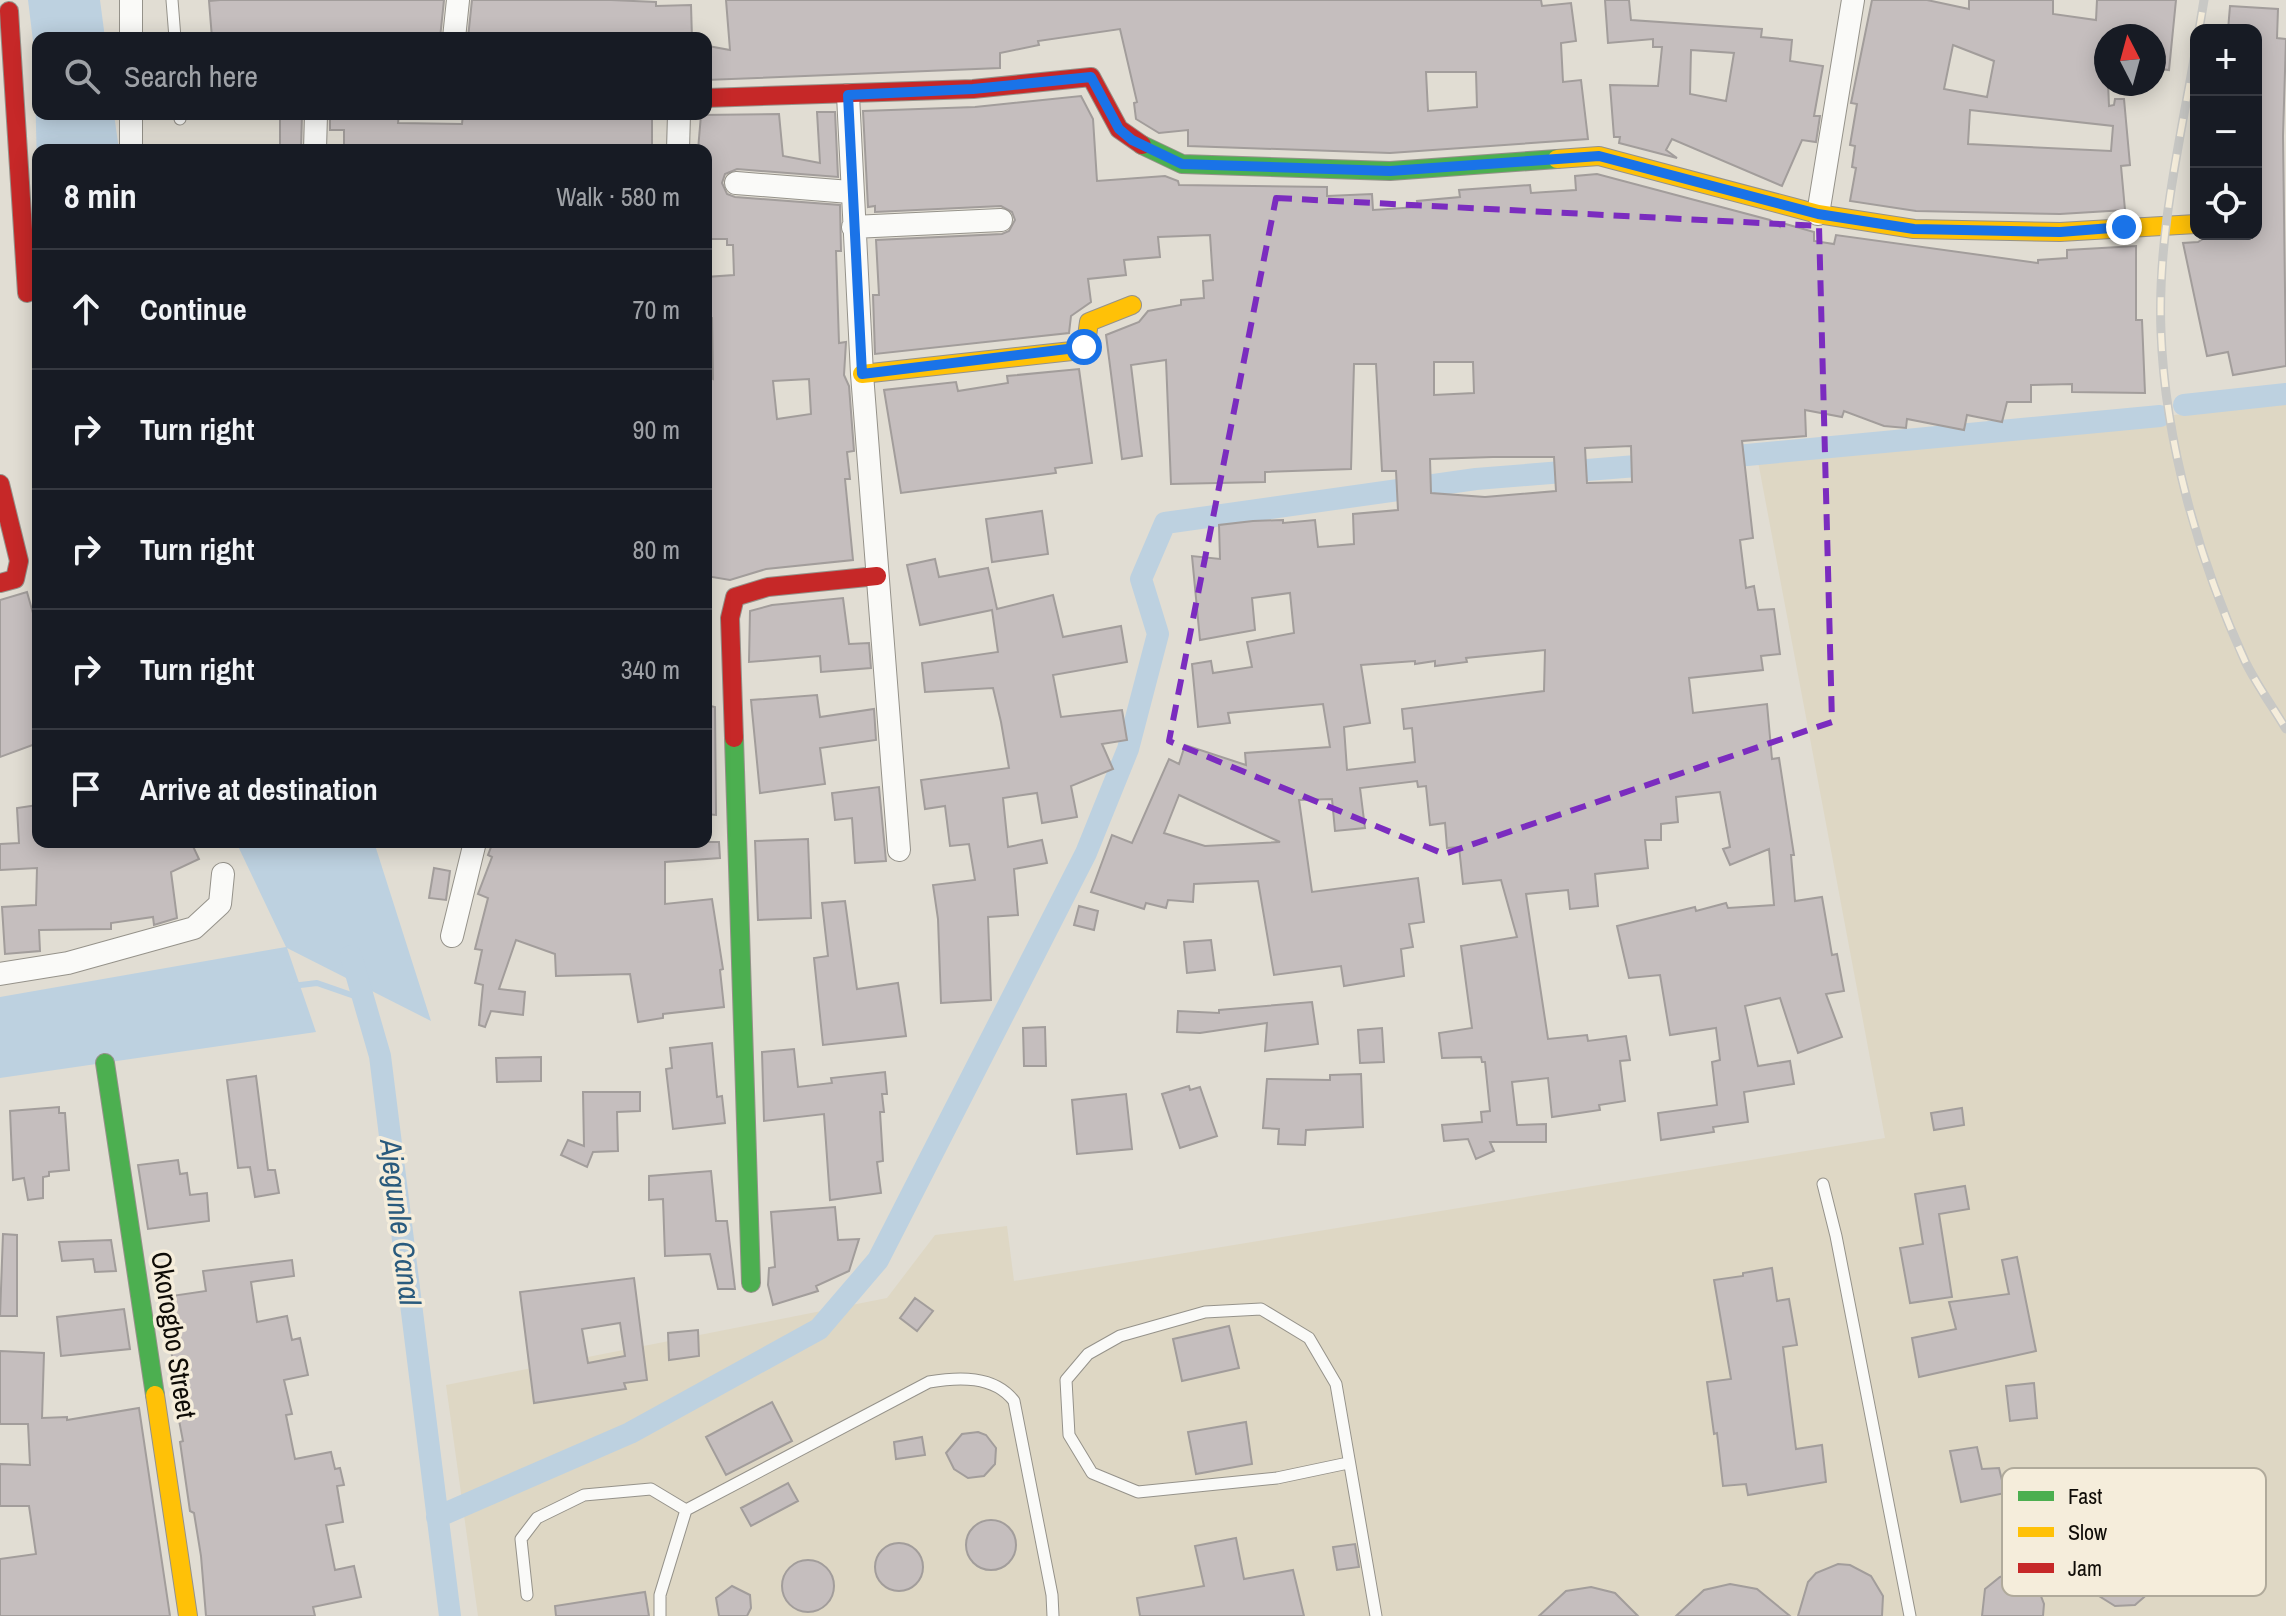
<!DOCTYPE html>
<html lang="en">
<head>
<meta charset="utf-8">
<style>
  body { margin:0; font-family:"Archivo Narrow",sans-serif; background:#20242c; color:#f1f3f6 }
  .controls { position:absolute; right:24px; top:24px; display:grid; overflow:hidden; border-radius:16px; box-shadow:0 4px 20px #0003 }
  .controls button { width:72px; height:72px; display:grid; place-items:center; padding:0; border:0; border-bottom:2px solid #363941; background:#171b24; color:#f1f3f6; font:40px sans-serif }
  .compass { position:absolute; left:2094px; top:24px; width:72px; height:72px; border-radius:50%; background:#171b24; box-shadow:0 4px 20px #0003; rotate:354deg }
  .stop { position:absolute; width:24px; height:24px; margin:-18px; border:6px solid #1a73e8; border-radius:50%; background:#fff }
  .stop.end { background:#1a73e8; border-color:#fff; box-shadow:0 2px 8px #0008 }
  .list { margin:0; padding:0; list-style:none }
  h2 { display:flex; justify-content:space-between; align-items:center; height:104px; margin:0; padding:0 32px; font-size:34px }
  h2 small { font-size:26px; font-weight:400; color:#9ea1a6 }
  .list li { display:grid; grid-template-columns:52px 1fr auto; gap:24px; align-items:center; box-sizing:border-box; height:120px; padding:0 32px; border-top:2px solid #363941 }
  .list b { display:block; font-size:30px; white-space:nowrap }
  .list em { font-size:26px; font-style:normal; color:#9ea1a6 }
  .icon { flex:none; width:44px; height:44px; fill:none; stroke:currentColor; stroke-width:2; stroke-linecap:round; stroke-linejoin:round }
  .map { position:relative; flex:none; width:2286px; height:1616px; overflow:hidden }
  .search { position:absolute; background:#171b24; box-shadow:0 4px 20px #0003; left:32px; top:32px; width:680px; height:88px; display:flex; align-items:center; gap:20px; box-sizing:border-box; padding:0 28px; border-radius:16px; color:#9ea1a6; font-size:30px }
  .panel { position:absolute; background:#171b24; box-shadow:0 4px 20px #0003; left:32px; top:144px; width:680px; height:704px; border-radius:16px }
  .map>svg:first-child { display:block }
  .built { fill:#ded7c4 }
  .water { fill:#bdd1e0 }
  .lines { fill:none; stroke-linecap:round; stroke-linejoin:round }
  .stream { stroke:#bdd1e0; stroke-width:6 }
  .canal { stroke:#bdd1e0; stroke-width:22 }
  .building { fill:#c5bebe; stroke:#a29d9b; stroke-width:2; fill-rule:evenodd }
  .lane-casing { stroke:#95928a; stroke-width:13 }
  .street-casing { stroke:#95928a; stroke-width:24 }
  .fast-casing { stroke:#95928a; stroke-width:20 }
  .slow-casing { stroke:#95928a; stroke-width:20 }
  .jam-casing { stroke:#95928a; stroke-width:20 }
  .lane { stroke:#fafaf8; stroke-width:11 }
  .street { stroke:#fafaf8; stroke-width:22 }
  .fast { stroke:#4caf50; stroke-width:18 }
  .slow { stroke:#ffc107; stroke-width:18 }
  .jam { stroke:#c62828; stroke-width:18 }
  .rail-casing { stroke:#c8c8c5; stroke-width:9 }
  .rail { stroke:#f5eddb; stroke-width:6; stroke-dasharray:18; stroke-linecap:butt }
  .route { stroke:#1a73e8; stroke-width:10 }
  .marked { fill:none; stroke:#7b2cbf; stroke-width:6; stroke-dasharray:16 10; stroke-linejoin:round }
  .labels { text-anchor:middle; dominant-baseline:central; stroke-width:7; stroke-linejoin:round; paint-order:stroke }
  .street-label { font-size:28px; fill:#0f0c07; stroke:#f5eddb }
  .water-label { font-size:30px; font-style:italic; fill:#295a7d; stroke:#f5eddb }
  .key { fill:#f5eddb; stroke:#b0aa9b; stroke-width:2 }
  .key-label { font-size:22px; fill:#0f0c07 }
</style>
</head>
<body>
<div class="map">
<svg width="2286" height="1616" viewBox="0 0 2286 1616">
  <rect width="100%" height="100%" fill="#e1ddd3"/>
  <!-- built -->
  <path class="built" d="M2286 404V1616H478L446 1385 887 1298 935 1235 1007 1226 1014 1281 1885 1138 1757 456Z"/>
  <!-- water -->
  <path class="water" d="M28 0H100L105 38H38V114H114L119 150H38V204L34 49Z
    M236 842H374L431 1021 287 948 316 1032 0 1078V997L286 947Z"/>
  <g class="lines">
    <!-- stream -->
    <path class="stream" d="M292 986 317 983 363 999"/>
    <!-- canal -->
    <path class="canal" d="M2184 405 2286 394
      M1715 458 2160 416
      M351 956 380 1056 450 1616
      M437 1517 630 1433 819 1329 878 1260 1086 853 1128 749 1158 634 1141 579 1165 523 1476 479 1661 464"/>
  </g>
  <!-- building -->
  <path class="building" d="M220 0H444L440 38H212L209 1Z
    M472 0H611L656 2V6L691 5 692 38H468Z
    M726 0H1541L1542 6 1571 3 1576 41 1561 43 1563 82 1581 80 1588 139 1390 153 1188 146V130L1159 133 1136 119 1134 103 1137 102 1120 29 1038 41 1039 45 1000 53V68L706 80 708 46 730 50ZM1426 72H1476L1477 107 1428 111Z
    M1605 0H1629L1631 20 1762 29 1761 37 1792 40 1790 61 1823 66 1814 116H1820L1816 142 1802 140 1782 186 1672 139 1666 150 1677 158 1619 143 1620 137H1614L1610 85 1658 86 1662 47H1653V39L1608 43ZM1691 50 1734 53 1726 101 1690 94Z
    M1872 0H1927L1969 9V0H2053V14L2096 20 2097 0H2176L2169 70 2154 68V36H2106L2109 106 2114 105 2115 99H2124L2130 165 2121 166 2125 210 2060 214 1916 211 1850 201 1856 168 1852 167 1855 146 1850 145 1857 104 1851 103ZM1953 45 1994 61 1987 97 1944 89ZM1970 110 2113 126 2111 151 1968 144Z
    M2230 6 2278 9 2277 38 2286 39 2283 136 2286 366 2233 375 2228 352 2207 356 2183 243 2198 242 2211 234H2256V30H2228Z
    M1081 96 1093 119 1097 181 1165 176 1178 181 1179 185 1327 187V196L1372 194 1373 210 1418 207 1417 201 1460 197 1459 190 1530 185 1531 193 1576 190 1575 176 1597 174 1770 220 1780 227 1782 223 1814 232V241L1834 244 1836 235 2038 263V260L2067 258V250L2136 246V320H2142L2145 393 2072 392V384L2031 385V402H2007L2002 422 1967 415 1964 430 1907 419 1906 428 1884 426 1844 411 1842 417 1805 410 1806 436 1742 441 1753 538 1740 540 1746 588 1754 586 1758 610 1774 609 1780 654 1761 656 1763 670 1689 678 1693 713 1767 704 1772 759 1779 758 1794 855H1791L1795 901 1822 897 1832 955 1837 954 1844 991 1826 994 1842 1037 1798 1053 1780 998 1745 1006 1758 1066 1790 1061 1794 1084 1744 1092 1748 1122 1713 1127 1714 1132 1661 1140 1658 1113 1717 1105 1712 1062 1720 1060 1716 1028 1670 1035 1660 975 1629 978 1617 926 1695 907 1696 911 1726 903 1728 908 1774 905 1769 849 1730 865 1723 849 1730 847 1720 792 1676 797 1678 822 1661 824V840H1645L1648 868 1595 874 1598 906 1570 909 1568 890 1526 894 1548 1039 1587 1035 1588 1041 1626 1036 1630 1060 1620 1061 1625 1101 1599 1105 1600 1110 1552 1117 1548 1078 1512 1082 1517 1125 1546 1124V1142H1490L1494 1151 1476 1159 1468 1139 1444 1141 1442 1125 1482 1122 1481 1112 1490 1111 1485 1062H1482L1481 1057 1442 1058 1439 1033 1472 1028 1461 946 1517 937 1501 880 1463 884 1459 847 1447 848 1445 823 1430 825 1426 786 1418 787 1417 781 1360 788 1365 828 1335 831 1332 799 1299 800 1312 892 1418 878 1424 922 1409 924 1413 947 1401 949 1404 976 1344 986 1341 966 1274 975 1258 881 1194 884 1193 902 1168 900 1166 908 1146 903 1144 909 1091 892 1112 835 1132 843 1169 759 1179 764 1185 745 1246 765 1245 753 1330 747 1323 704 1228 713 1230 723 1198 727 1192 664 1211 661 1213 673 1252 667 1247 642 1294 633 1290 593 1252 598 1255 630 1200 640 1192 556 1220 559 1219 525 1253 521 1283 520V523L1315 520 1318 547 1354 544 1353 514 1398 510 1396 471H1382L1376 364H1354L1351 469 1265 472V482L1171 484 1166 360 1131 365 1142 456 1122 459 1106 335 1139 322 1148 311 1181 305V300L1204 298 1203 281 1213 280 1210 235 1158 237 1160 257 1124 260 1126 275 1088 279 1091 302 1071 316 1069 333 875 354 873 295H879L876 240 1002 234 1009 231 1015 220 1012 212 1001 206 875 212V206L868 207 863 111 975 107ZM1434 362H1473L1474 393 1434 395ZM1631 446 1632 482 1587 483 1585 448ZM1493 457H1554L1556 491 1485 497 1431 493 1430 459ZM1545 650 1544 691 1402 709 1404 729 1412 728 1415 762 1347 770 1344 727 1370 723 1361 665 1415 661V664L1435 661V666L1467 662 1466 658ZM1179 795 1280 842 1205 846 1164 833Z
    M817 112H835L838 177 737 169 725 174 722 183 727 194 735 197 840 205 841 251H836L839 343 846 342 844 375 849 386 854 451 847 452 850 479H845L853 560 766 569 730 580 706 576V496H710L706 376 713 379 712 318 706 316V277L734 275 733 245H727V239H706V150H698L701 115 779 114 783 156 820 163ZM809 379 811 414 777 419 773 381Z
    M280 114H302L301 150H280Z
    M330 114H399L398 123 462 124 463 114H652V150H344V130H330Z
    M1079 369 1092 463 1055 468 1056 473 901 493 884 390 956 382 958 391 1008 383 1007 376Z
    M1042 511 1048 554 992 562 986 519Z
    M935 559 939 577 988 568 997 609 1053 595 1063 637 1121 626 1127 662 1053 675 1061 717 1122 710 1127 740 1102 744 1113 769 1071 786 1077 817 1042 823 1037 793 1003 798 1008 847 1042 840 1047 863 1014 869 1018 915 988 917 991 1000 941 1003 938 919 933 885 975 880 969 844 950 846 945 806 925 809 921 780 1009 768 1001 722 993 688 925 692 922 663 998 652 992 610 920 625 907 565Z
    M27 592 38 631V743L0 757V600Z
    M843 598 849 644 869 643 871 668 821 672 820 656 749 662 750 611 772 605Z
    M817 695 820 717 874 709 876 740 820 748 825 784 760 793 751 700Z
    M706 705 715 707 716 815 706 814Z
    M879 787 886 861 855 863 852 818 835 820 832 793Z
    M38 805V842H191L199 859 171 872 177 918 154 925 153 917 111 923V929L39 930 40 951 5 954 2 907 36 905 37 868 0 870V844L19 843 17 808Z
    M808 839 811 918 758 920 755 841Z
    M493 842H719L720 858 665 862V904L712 899 723 969 720 970 724 1007 663 1014V1018L638 1022 630 974 556 976 555 954 516 940 499 989 525 992 523 1015 491 1011 485 1027 479 1025 483 985 475 983 482 950 475 949 488 898 478 894 492 857 488 855Z
    M434 868 450 871 446 900 429 898Z
    M845 901 857 989 898 983 906 1036 823 1045 814 958 828 956 822 903Z
    M1079 906 1098 911 1094 930 1074 925Z
    M1211 940 1215 970 1187 973 1184 942Z
    M1312 1002 1318 1044 1265 1051 1267 1023 1200 1033 1177 1032 1178 1011 1219 1013V1010Z
    M1045 1027 1046 1066H1024L1023 1028Z
    M1382 1028 1384 1062 1360 1063 1358 1030Z
    M712 1043 717 1097 722 1096 725 1123 673 1129 666 1069 672 1068 670 1048Z
    M794 1049 798 1087 832 1083 831 1078 885 1072 887 1094H882L884 1112H880L883 1161 877 1162 881 1193 830 1200 824 1114 764 1121 762 1052Z
    M541 1057V1081L497 1082 496 1058Z
    M1361 1074 1363 1127 1306 1130 1305 1145 1278 1144 1279 1129 1263 1128 1267 1079 1330 1080V1075Z
    M256 1076 268 1170H275L279 1193 255 1197 250 1167 238 1168 227 1080Z
    M1189 1086 1190 1090 1200 1087 1217 1136 1180 1148 1162 1094Z
    M583 1092H640V1111L617 1112 618 1151 593 1152 587 1167 561 1155 568 1140 584 1146Z
    M1126 1094 1132 1149 1077 1154 1072 1100Z
    M59 1107V1113H65L69 1170 49 1172V1176L43 1177V1198L28 1200 24 1178 13 1180 10 1111Z
    M1962 1108 1964 1125 1934 1130 1931 1113Z
    M178 1160 180 1174 187 1173 190 1195 207 1193 209 1221 148 1229 138 1165Z
    M711 1171 716 1221H727L735 1289H718L710 1254 665 1256 663 1199 649 1200V1176Z
    M1965 1186 1969 1209 1939 1214 1952 1297 1910 1303 1900 1248 1923 1244 1915 1194Z
    M835 1207 838 1240 859 1239 849 1271 816 1286 818 1291 773 1305 768 1285 769 1268 775 1267 771 1212Z
    M3 1234 17 1235V1316H0Z
    M111 1240 116 1271 95 1272 93 1259 62 1261 59 1242Z
    M2017 1257 2036 1351 1919 1377 1912 1338 1956 1329 1949 1302 2009 1294 2002 1260Z
    M292 1260 294 1276 251 1282 257 1322 287 1316 292 1340 300 1338 308 1375 284 1380 292 1414 286 1415 295 1459 331 1452 335 1469 340 1468 344 1485 337 1486 343 1522 326 1525 335 1570 354 1566 361 1597 313 1607 315 1616H206L201 1556 194 1513 190 1511 180 1442 183 1441 169 1368 174 1366 168 1335H164L158 1298 206 1291 203 1271Z
    M1772 1268 1777 1301 1789 1299 1797 1345 1783 1347 1796 1449 1822 1445 1826 1482 1748 1495 1746 1484 1723 1486 1717 1433 1714 1434 1707 1382 1731 1379 1714 1280 1743 1276V1273Z
    M634 1278 647 1380 624 1383 626 1389 534 1403 520 1292ZM620 1323 625 1356 588 1363 582 1329Z
    M915 1298 933 1311 917 1331 900 1318Z
    M124 1309 130 1349 61 1356 57 1317Z
    M1229 1326 1239 1368 1182 1381 1173 1339Z
    M698 1330 699 1356 669 1360 668 1333Z
    M0 1351 44 1353 42 1418 67 1417V1420L139 1408 170 1616H0V1559L36 1554 29 1506H0V1464L30 1465 28 1424H0Z
    M2034 1383 2037 1418 2010 1421 2006 1386Z
    M772 1402 792 1441 726 1475 706 1437Z
    M1246 1422 1252 1464 1196 1474 1188 1432Z
    M978 1432 986 1435 996 1448 995 1464 984 1476 968 1478 954 1469 946 1453 962 1434Z
    M922 1437 925 1455 896 1459 894 1442Z
    M1977 1447 1982 1469 1999 1468 2005 1493 1961 1502 1950 1451Z
    M788 1483 798 1501 751 1526 741 1508Z
    M966 1545a25 25 0 1 1 50 0a25 25 0 1 1-50 0Z
    M2196 1530 2214 1537 2226 1553V1573L2213 1589 2204 1593H2184L2159 1571 2150 1592 2135 1605 2115 1606 2099 1596 2093 1588 2092 1568 2102 1552 2111 1547 2130 1545 2157 1564 2176 1536Z
    M1236 1538 1244 1579 1293 1570 1304 1616H1140L1137 1598 1204 1586 1195 1546Z
    M875 1567a24 24 0 1 1 48 0a24 24 0 1 1-48 0Z
    M1355 1544 1359 1567 1337 1570 1333 1547Z
    M782 1586a26 26 0 1 1 52 0a26 26 0 1 1-52 0Z
    M1838 1564 1850 1565 1871 1576 1883 1596 1882 1616H1798L1808 1582 1816 1573Z
    M2010 1574 2020 1575 2037 1586 2044 1604 2043 1616H1982L1985 1589 2000 1577Z
    M1730 1584 1757 1589 1790 1616H1676L1704 1590Z
    M732 1586 750 1595 751 1608 747 1616H719L716 1598Z
    M1591 1587 1615 1593 1638 1616H1539L1566 1591Z
    M645 1592 649 1616H556L555 1606Z"/>
  <g class="lines">
    <!-- lane casing -->
    <g class="lane-casing">
      <path id="lane" d="M172 0 175 38
        M179 114 180 119
        M1823 1184 1836 1236 1910 1616
        M1348 1463 1277 1478 1138 1492 1092 1473 1069 1435 1066 1380 1088 1354 1120 1336 1205 1312 1261 1309 1309 1338 1336 1384 1376 1616
        M527 1595 521 1539 537 1518 584 1495 651 1489 686 1510
        M660 1616V1595L686 1510 929 1382C958 1377 994 1375 1014 1401L1052 1595 1053 1616"/>
    </g>
    <!-- street casing -->
    <g class="street-casing">
      <path id="street" d="M131 38V0
        M454 38 458 0
        M848 95 862 374 899 850
        M131 150V114
        M315 150 316 114
        M678 150 679 114
        M736 183 850 192
        M1818 214 1853 0
        M853 227 1001 220
        M452 936 475 842
        M0 974 68 963 194 928 220 904 223 874"/>
    </g>
    <!-- fast casing -->
    <g class="fast-casing">
      <path id="fast" d="M1142 145 1182 164 1390 171 1557 159
        M734 738 751 1283
        M105 1063 155 1395"/>
    </g>
    <!-- slow casing -->
    <g class="slow-casing">
      <path id="slow" d="M1557 159 1599 156 1818 214 1914 229 2060 232 2196 224
        M862 374 1081 350 1086 343 1089 322 1132 305
        M155 1395 188 1616"/>
    </g>
    <!-- jam casing -->
    <g class="jam-casing">
      <path id="jam" d="M9 11 27 293
        M706 98 973 89 1091 77 1119 129 1142 145
        M0 484 19 561 15 579 0 583
        M734 738 730 618 735 597 768 587 877 576"/>
    </g>
    <!-- lane -->
    <use href="#lane" class="lane"/>
    <!-- street -->
    <use href="#street" class="street"/>
    <!-- fast -->
    <use href="#fast" class="fast"/>
    <!-- slow -->
    <use href="#slow" class="slow"/>
    <!-- jam -->
    <use href="#jam" class="jam"/>
    <!-- rail casing -->
    <g class="rail-casing">
      <path id="rail" d="M2199 30 2204 0
        M2196 48C2180 141 2157 237 2161 332 2165 442 2199 561 2245 661 2256 684 2273 707 2286 729"/>
    </g>
    <!-- rail -->
    <use href="#rail" class="rail"/>
  </g>
  <g class="lines">
    <!-- route -->
    <path class="route" d="M1084 347 862 374 848 95 973 89 1091 77 1119 129 1132 140 1182 164 1390 171 1599 156 1818 214 1914 229 2060 232 2124 227"/>
  </g>
  <!-- marked area -->
  <path class="marked" d="M1276 198 1819 226 1832 722 1444 854 1169 741Z"/>
  <g class="labels">
    <!-- street labels -->
    <g class="street-label">
      <text transform="translate(174 1335) rotate(81)">Okorogbo Street</text>
    </g>
    <!-- water labels -->
    <g class="water-label">
      <text transform="translate(401 1222) rotate(83)">Ajegunle Canal</text>
    </g>
  </g>
  <!-- legend -->
  <rect x="2002" y="1468" width="264" height="128" rx="12" class="key"/>
  <rect x="2018" y="1491" width="36" height="10" fill="#4caf50"/>
  <rect x="2018" y="1527" width="36" height="10" fill="#ffc107"/>
  <rect x="2018" y="1563" width="36" height="10" fill="#c62828"/>
  <g class="key-label">
    <text x="2068" y="1504">Fast</text>
    <text x="2068" y="1540">Slow</text>
    <text x="2068" y="1576">Jam</text>
  </g>
</svg>
<div class="controls">
<button>+</button>
<button>−</button>
<button><svg class="icon" aria-label="locate" viewBox="0 0 24 24"><circle cx="12" cy="12" r="6"/><path d="M12 2v4M12 18v4M2 12h4M18 12h4"/></svg></button>
</div>
<svg class="compass" viewBox="-18 -18 36 36"><path d="M0-13l5 13h-10z" fill="#e53935"/><path d="M0 13l5-13h-10z" fill="#9ea1a6"/></svg>
<div class="stop" style="left:1084px;top:347px"></div>
<div class="stop end" style="left:2124px;top:227px"></div>
<div class="search"><svg class="icon" aria-label="search" viewBox="0 0 24 24"><circle cx="10" cy="10" r="6"/><path d="M15 15l6 6"/></svg>Search here</div>
<section class="panel">
<h2>8 min<small>Walk · 580 m</small></h2>
<ul class="list">
<li><svg class="icon" aria-label="ahead" viewBox="0 0 24 24"><path d="M12 20V5M6 11l6-6 6 6"/></svg><div><b>Continue</b></div><em>70 m</em></li>
<li><svg class="icon" aria-label="right" viewBox="0 0 24 24"><path d="M7 20v-9h11M14 6l5 5-5 5"/></svg><div><b>Turn right</b></div><em>90 m</em></li>
<li><svg class="icon" aria-label="right" viewBox="0 0 24 24"><path d="M7 20v-9h11M14 6l5 5-5 5"/></svg><div><b>Turn right</b></div><em>80 m</em></li>
<li><svg class="icon" aria-label="right" viewBox="0 0 24 24"><path d="M7 20v-9h11M14 6l5 5-5 5"/></svg><div><b>Turn right</b></div><em>340 m</em></li>
<li><svg class="icon" aria-label="arrive" viewBox="0 0 24 24"><path d="M6 21V4h12l-3 4 3 4H6"/></svg><div><b>Arrive at destination</b></div></li>
</ul>
</section>
</div>
</body>
</html>
